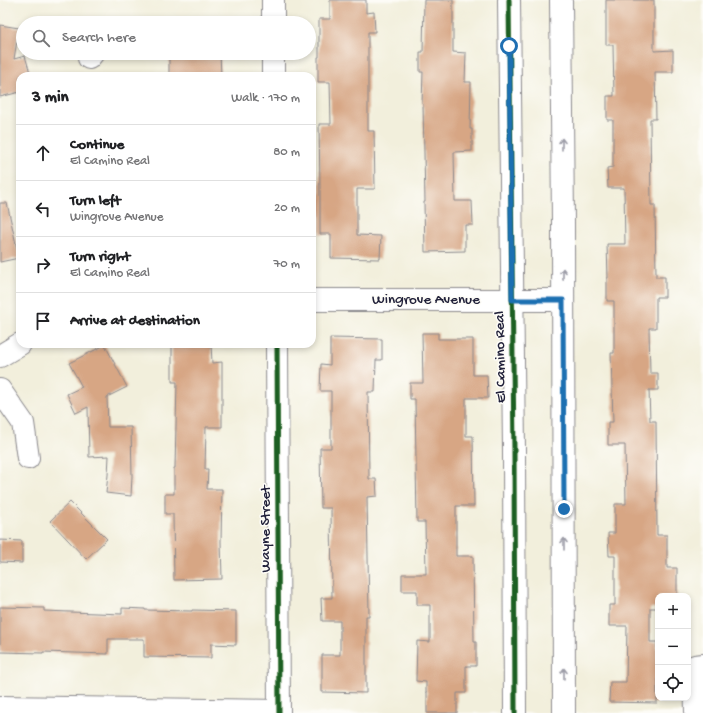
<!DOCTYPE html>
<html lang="en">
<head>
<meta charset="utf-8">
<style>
  body { margin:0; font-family:"Gochi Hand",sans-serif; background:#f2f2f2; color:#202124 }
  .controls { position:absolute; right:12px; bottom:12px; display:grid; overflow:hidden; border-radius:8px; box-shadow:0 2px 6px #0003 }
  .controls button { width:36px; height:36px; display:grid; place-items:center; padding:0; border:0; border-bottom:1px solid #e0e0e0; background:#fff; color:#202124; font:20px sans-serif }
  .stop { position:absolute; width:12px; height:12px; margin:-9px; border:3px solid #1f6fb2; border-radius:50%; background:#fff }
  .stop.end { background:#1f6fb2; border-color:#fff; box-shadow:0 1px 4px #0008 }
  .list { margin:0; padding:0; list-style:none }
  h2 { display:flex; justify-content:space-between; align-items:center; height:52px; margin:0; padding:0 16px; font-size:17px }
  h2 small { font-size:13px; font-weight:400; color:#757577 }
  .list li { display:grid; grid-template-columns:26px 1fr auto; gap:12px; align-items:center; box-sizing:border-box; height:56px; padding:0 16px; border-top:1px solid #e0e0e0 }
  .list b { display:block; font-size:15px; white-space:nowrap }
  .list p { margin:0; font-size:13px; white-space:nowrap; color:#757577 }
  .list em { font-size:13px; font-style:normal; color:#757577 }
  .icon { flex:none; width:22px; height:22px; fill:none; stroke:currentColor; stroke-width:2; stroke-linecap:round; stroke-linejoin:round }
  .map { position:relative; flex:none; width:703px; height:713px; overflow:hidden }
  .search { position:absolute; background:#fff; box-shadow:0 2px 6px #0003; left:16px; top:16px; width:300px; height:44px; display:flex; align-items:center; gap:10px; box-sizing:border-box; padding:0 14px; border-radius:22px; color:#757577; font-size:15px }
  .panel { position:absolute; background:#fff; box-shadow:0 2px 6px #0003; left:16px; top:72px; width:300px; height:276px; border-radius:12px }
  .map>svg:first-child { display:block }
  .building { fill:#d7a684 }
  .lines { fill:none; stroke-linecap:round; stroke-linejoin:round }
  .street-casing { stroke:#8a888c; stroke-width:24 }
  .street { stroke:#fff; stroke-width:22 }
  .cycleway-casing { stroke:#fdfcf7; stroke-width:8 }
  .cycleway { stroke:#1b5e20; stroke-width:5 }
  .oneway { stroke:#9c9ca7 }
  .route { stroke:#1f6fb2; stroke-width:5 }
  .labels { text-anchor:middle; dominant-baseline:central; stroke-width:3; stroke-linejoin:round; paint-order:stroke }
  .street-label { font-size:15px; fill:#22223b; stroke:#fdfcf7 }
</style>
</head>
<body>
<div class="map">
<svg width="703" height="713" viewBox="0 0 703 713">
  <rect width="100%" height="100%" fill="#fdfcf7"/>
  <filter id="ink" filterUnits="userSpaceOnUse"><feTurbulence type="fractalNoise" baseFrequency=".025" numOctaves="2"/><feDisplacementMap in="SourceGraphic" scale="8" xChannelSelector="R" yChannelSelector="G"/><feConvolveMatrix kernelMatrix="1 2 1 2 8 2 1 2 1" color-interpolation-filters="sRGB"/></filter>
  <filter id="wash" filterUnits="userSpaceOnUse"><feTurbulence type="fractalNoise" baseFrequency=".012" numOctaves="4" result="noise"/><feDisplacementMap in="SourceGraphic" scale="16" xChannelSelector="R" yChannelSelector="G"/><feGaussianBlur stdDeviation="0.9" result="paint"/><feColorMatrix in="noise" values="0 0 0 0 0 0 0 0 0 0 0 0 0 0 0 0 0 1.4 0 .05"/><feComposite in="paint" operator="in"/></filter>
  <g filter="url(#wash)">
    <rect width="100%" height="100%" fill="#f2efdc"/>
    <g id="blocks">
      <!-- building -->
      <path class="building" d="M330 0H366V13L374 12 375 32H368V131H374L375 189H357V235L381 236 380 259 331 258V234H320V190L319 124H331L330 82H318V57H319V19H330Z
        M424 0H453V52L466 53 465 82H471L470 129H472V151L454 152 455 201H472L473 225H465V251L425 252 424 202H425L423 104H422L423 72H420V52H423Z
        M606 0H654V51L673 50V72H655L656 119H650L651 205H655L656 277H665V297H656V328H649L650 373H658V390H649L650 421H656L657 535H667V568H677V596H658V608H650V642H657L658 687H657V703L609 702 610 682H626L627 626H609V605H615V556H609L608 533H615V504H626L625 445H608V422H613L611 353H614V301H607V278H608L607 244H625L624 188H608L607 168 613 167V120H607V96H614L613 45H606Z
        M0 25 19 28 14 59 25 56 31 76H20V92L0 97Z
        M169 53H220L221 76H169Z
        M0 203H7L19 258 0 262Z
        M422 333H438V339H473V375H487L488 398H466V436H473L474 506H456V556H473L474 642H476V666H466V693H457V713H427V692H426V682L416 681 417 641 430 642V605H417V591H402V574H426L425 522H417L415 399H410V383H423Z
        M330 338 382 339V360H376L375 392H368L369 479H376L377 496 367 497 369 616H366V693L322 692V655H340V621H322L321 598H332L331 508H321L320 448H331V391H320L321 364 330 365Z
        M172 344H211L212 363 222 362V427H206L205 469H208L207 489H222L221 542 222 579 174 580 173 514H165V494H174V468H175L177 382H172Z
        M105 345 127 387 107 397 108 427H131L132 476 131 496 106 493 108 475 109 456 89 457 88 407 76 413 67 394 82 387 69 363Z
        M70 502 107 539 86 559 50 521Z
        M0 540 22 541V563L0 562Z
        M0 607 44 608V611L122 614V608L145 609V610L192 611V610L236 611V645L211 644V658L144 657V639H108V654L43 652V653L0 652Z"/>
    </g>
  </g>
  <g filter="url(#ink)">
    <use href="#blocks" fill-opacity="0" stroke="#8a888c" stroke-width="1"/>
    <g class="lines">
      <!-- street casing -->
      <g class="street-casing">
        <path id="street" d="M273 0V23
          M509 0 514 450 515 713
          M561 0 563 223 564 713
          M273 53V76
          M89 58 93 53
          M312 300H563
          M277 344 279 713
          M0 356 20 344
          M0 390 23 423 28 458
          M0 707 279 711
          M696 713 695 666 703 665"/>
      </g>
      <!-- street -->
      <use href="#street" class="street"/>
      <!-- cycleway casing -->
      <g class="cycleway-casing">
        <path id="cycleway" d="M509 0 514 450 515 713
          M277 344 279 713"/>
      </g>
      <!-- cycleway -->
      <use href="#cycleway" class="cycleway"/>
    </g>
    <!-- one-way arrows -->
    <defs><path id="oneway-shaft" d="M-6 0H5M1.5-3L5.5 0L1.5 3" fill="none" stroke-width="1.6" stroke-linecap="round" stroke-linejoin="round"/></defs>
    <g class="oneway">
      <use href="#oneway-shaft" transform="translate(562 144) rotate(-90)"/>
      <use href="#oneway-shaft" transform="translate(563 274) rotate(-90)"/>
      <use href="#oneway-shaft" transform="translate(564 544) rotate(-90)"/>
      <use href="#oneway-shaft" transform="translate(564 674) rotate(-90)"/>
    </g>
  </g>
  <g class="lines" filter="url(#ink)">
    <!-- route -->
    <path class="route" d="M509 46 512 300H563L564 509"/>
  </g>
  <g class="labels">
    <!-- street labels -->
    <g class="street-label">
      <text x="426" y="300">Wingrove Avenue</text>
      <text transform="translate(501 357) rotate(-91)">El Camino Real</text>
      <text transform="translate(266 529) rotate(-90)">Wayne Street</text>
    </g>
  </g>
</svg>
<div class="controls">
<button>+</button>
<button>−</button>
<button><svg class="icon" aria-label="locate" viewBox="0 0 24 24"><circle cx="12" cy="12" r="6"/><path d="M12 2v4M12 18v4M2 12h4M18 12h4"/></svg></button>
</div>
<div class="stop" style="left:509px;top:46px"></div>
<div class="stop end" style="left:564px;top:509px"></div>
<div class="search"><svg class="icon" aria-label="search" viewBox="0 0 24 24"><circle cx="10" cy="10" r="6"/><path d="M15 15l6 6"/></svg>Search here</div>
<section class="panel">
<h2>3 min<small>Walk · 170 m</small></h2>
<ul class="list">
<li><svg class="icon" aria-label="ahead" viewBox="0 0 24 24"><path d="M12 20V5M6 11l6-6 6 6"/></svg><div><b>Continue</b><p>El Camino Real</p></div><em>80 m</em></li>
<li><svg class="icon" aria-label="left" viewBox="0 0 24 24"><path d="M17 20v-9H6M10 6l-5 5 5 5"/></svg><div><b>Turn left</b><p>Wingrove Avenue</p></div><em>20 m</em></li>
<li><svg class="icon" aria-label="right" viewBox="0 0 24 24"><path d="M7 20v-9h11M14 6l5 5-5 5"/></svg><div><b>Turn right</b><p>El Camino Real</p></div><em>70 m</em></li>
<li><svg class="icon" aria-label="arrive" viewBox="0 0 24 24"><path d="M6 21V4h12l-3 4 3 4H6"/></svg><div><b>Arrive at destination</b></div></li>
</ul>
</section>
</div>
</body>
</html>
